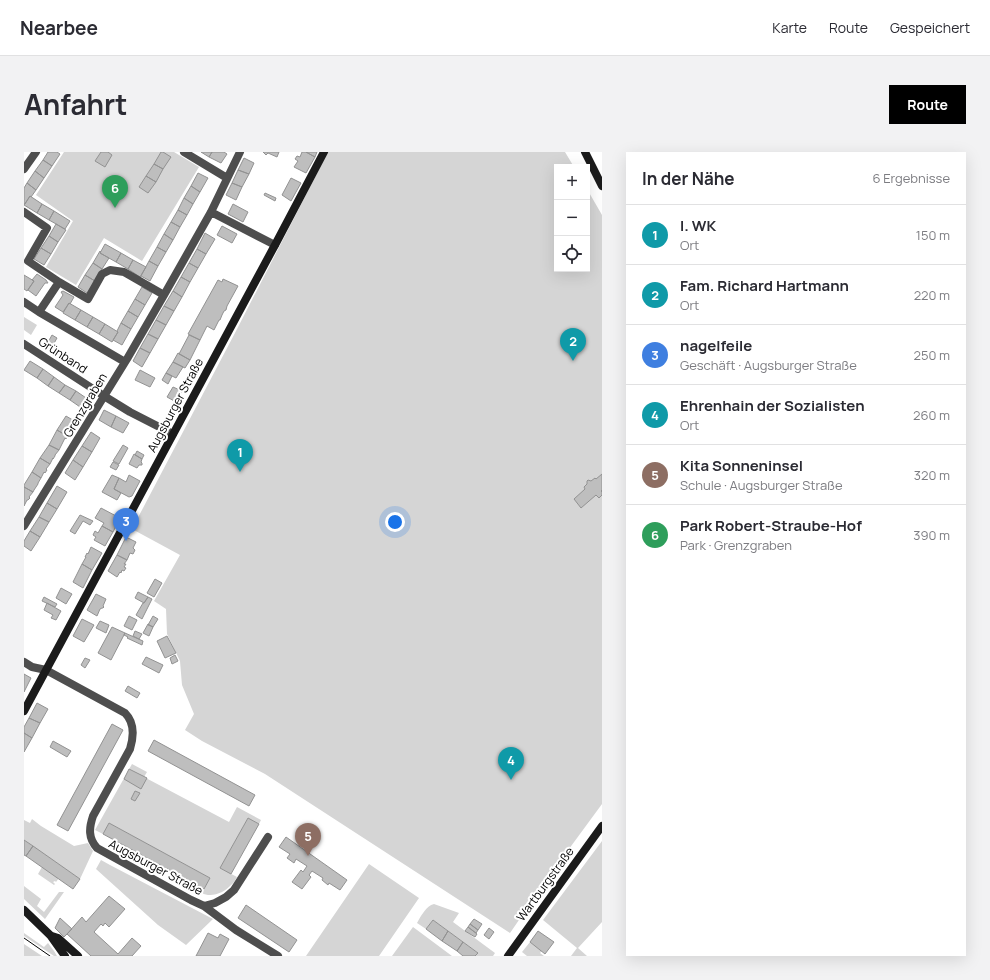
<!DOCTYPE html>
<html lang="de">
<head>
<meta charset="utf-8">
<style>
  body { margin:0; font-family:Manrope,sans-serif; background:#f2f2f3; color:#2b2b33 }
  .controls { position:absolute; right:12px; top:12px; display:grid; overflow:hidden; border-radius:0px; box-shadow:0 4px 16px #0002 }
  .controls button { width:36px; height:36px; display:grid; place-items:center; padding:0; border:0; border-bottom:1px solid #e1e1e2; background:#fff; color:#2b2b33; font:20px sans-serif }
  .you { position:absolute; left:371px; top:370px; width:14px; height:14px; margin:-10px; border:3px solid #fff; border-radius:50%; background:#1a73e8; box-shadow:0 0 0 6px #1a73e833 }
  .badge { display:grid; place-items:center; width:26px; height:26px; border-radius:50%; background:#000; color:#fff; font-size:13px; font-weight:700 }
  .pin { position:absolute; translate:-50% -33px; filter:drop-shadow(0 1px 2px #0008) }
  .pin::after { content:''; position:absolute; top:21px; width:14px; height:12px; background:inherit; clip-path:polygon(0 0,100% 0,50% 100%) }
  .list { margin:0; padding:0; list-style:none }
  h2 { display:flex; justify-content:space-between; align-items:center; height:52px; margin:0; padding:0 16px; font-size:17px }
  h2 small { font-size:13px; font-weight:400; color:#7c7c81 }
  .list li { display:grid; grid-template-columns:26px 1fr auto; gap:12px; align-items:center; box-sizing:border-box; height:60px; padding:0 16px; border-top:1px solid #e1e1e2 }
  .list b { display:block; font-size:15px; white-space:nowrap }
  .list p { margin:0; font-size:13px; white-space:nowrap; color:#7c7c81 }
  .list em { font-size:13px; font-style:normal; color:#7c7c81 }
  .icon { flex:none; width:22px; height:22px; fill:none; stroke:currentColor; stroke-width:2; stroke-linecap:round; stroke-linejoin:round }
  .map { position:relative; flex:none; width:578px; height:804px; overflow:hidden; border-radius:0px }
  header { display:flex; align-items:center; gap:24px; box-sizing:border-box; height:56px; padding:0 20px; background:#fff; border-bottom:1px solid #e1e1e2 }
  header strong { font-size:19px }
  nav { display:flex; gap:22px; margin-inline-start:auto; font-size:14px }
  .intro { display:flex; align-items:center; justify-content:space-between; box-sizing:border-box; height:96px; padding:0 24px }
  h1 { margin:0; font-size:28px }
  .button { padding:10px 18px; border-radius:0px; background:#000; color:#fff; font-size:14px; font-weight:700 }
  main { display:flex; gap:24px; padding:0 24px }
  aside { flex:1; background:#fff; border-radius:0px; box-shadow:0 4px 16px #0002 }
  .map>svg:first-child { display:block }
  .green { fill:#d5d5d5 }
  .building { fill:#bebebe; stroke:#929292 }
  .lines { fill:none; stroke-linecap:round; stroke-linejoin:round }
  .street { stroke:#4e4e4e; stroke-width:8 }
  .secondary { stroke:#1b1b1b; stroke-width:8 }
  .tram { stroke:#000; stroke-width:1 }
  .labels { text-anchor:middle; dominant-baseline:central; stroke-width:4; stroke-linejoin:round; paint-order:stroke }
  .street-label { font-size:12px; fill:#000; stroke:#fff }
</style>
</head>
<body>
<header>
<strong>Nearbee</strong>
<nav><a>Karte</a><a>Route</a><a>Gespeichert</a></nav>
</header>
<div class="intro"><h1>Anfahrt</h1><a class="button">Route</a></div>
<main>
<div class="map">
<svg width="578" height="804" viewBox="0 0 578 804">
  <rect width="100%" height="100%" fill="#fff"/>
  <!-- green -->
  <path class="green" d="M40 0H150L175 15 118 109 80 86 52 133 22 115 49 69 12 43Z
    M304 0H541L550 15H533V117H563V37L578 63V652L531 716 486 781 241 622 178 589 161 578 170 562 158 533 156 509 143 482 142 457 130 449 156 403 108 377 212 179Z
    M0 165 13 173 7 183 0 178Z
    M108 612 123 620 120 625 205 670 213 655 237 668 235 672 224 666 196 716 213 725C211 728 210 731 207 733 200 741 187 746 178 741L186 726 85 671 79 682 71 678Z
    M8 667 17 674 50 694 64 691 69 699 56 727 0 688V668L6 671Z
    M578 689V770L554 796 563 804H547L553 796 519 768Z
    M77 708 86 713 189 767 162 793 134 773 72 717Z
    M345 712 395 746 355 804H282Z
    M18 715 35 726 32 730 31 729 29 730 31 732 30 733 14 722Z
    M146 719 165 729 163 733H161L160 734 144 725 145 724 144 723Z
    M0 734 17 747 13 754 20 760 35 740H40L21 767 0 747Z
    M410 752 435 761 429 770 471 801 469 804H451L453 800 409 768 402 777 393 771C397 764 402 754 410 752Z
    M389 775 428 804H368Z
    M0 781 20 795 24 791 30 799 33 804H30L0 784Z
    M506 790 518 799 516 801 520 804H503L498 800Z
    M0 792 18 804H0Z"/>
  <!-- building -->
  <path class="building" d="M24 0H33L36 2 28 14 19 8Z
    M77 0H84L88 3 81 15 71 9Z
    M137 0H139L147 5 139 17 130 12Z
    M177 0H188L185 5Z
    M188 0H200L203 2 197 11 185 5Z
    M239 0H255L253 5 244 1 242 3Z
    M278 0H282L291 5 282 21 270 15 274 9 271 7 273 4 276 5Z
    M282 0H293L291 5Z
    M220 6 230 11 225 22 214 18Z
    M19 8 28 14 20 26 11 19Z
    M130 12 139 17 132 30 122 24Z
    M214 18 225 22 218 35 208 31Z
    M11 19 20 26 12 38 3 31Z
    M174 21 184 26 176 40 167 34Z
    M122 24 132 30 124 41 115 35Z
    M267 26 277 31 267 49 258 43Z
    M3 31 12 38 7 45 6 44 1 52H0V36Z
    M208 31 218 35 212 48 202 43Z
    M167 34 176 40 169 52 160 46Z
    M241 41 252 46 251 49 240 43Z
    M6 44 18 52 13 61 0 53Z
    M160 46 169 52 163 63 154 58Z
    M18 52 30 59 25 68 13 61Z
    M209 52 224 60 219 70 204 62Z
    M154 58 163 63 156 75 147 70Z
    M30 59 46 69 41 77 25 68Z
    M147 70 156 75 149 88 140 82Z
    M32 72 42 78 34 90 25 84Z
    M198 74 213 82 208 91 193 83Z
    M181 81 191 87 182 102 173 97Z
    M140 82 149 88 142 100 133 95Z
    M25 84 34 90 27 102 17 96Z
    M81 92 97 101 92 110 76 101Z
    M133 95 142 100 134 114 125 109Z
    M17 96 27 102 20 113 10 107Z
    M173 97 182 102 174 116 165 111Z
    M76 99 77 100 76 101 85 106 78 117 69 111Z
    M97 101 109 108 104 117 92 110Z
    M109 108 122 115 116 125 104 117Z
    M125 109 134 114 126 129 117 124Z
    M69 111 78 117 71 129 61 123Z
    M165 111 174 116 166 130 157 125Z
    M13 122 22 128 24 131H21L12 144 4 138 10 129 8 128Z
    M0 123 10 129 3 139 0 137Z
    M61 123 71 129 63 141 54 135Z
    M157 125 166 130 158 145 149 139Z
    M199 127 214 134 203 154 202 158 200 159 198 163 196 168H195L190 178 183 174 176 188 164 182 194 128 198 130Z
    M118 135 128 141 121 153 111 147Z
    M39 139 50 145 46 152 45 151 39 160 31 155 39 143 37 140Z
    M149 139 158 145 150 159 140 154Z
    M111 147 121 153 114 165 104 159Z
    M45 151 57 158 51 168 39 161Z
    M140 154 150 159 142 173 132 168Z
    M57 158 69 165 63 175 51 168Z
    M104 159 114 165 107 177 97 171Z
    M69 165 81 172 75 182 63 175Z
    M132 168 142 173 134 187 124 182Z
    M97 171 107 177 98 193 89 188 94 180 93 179Z
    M81 172 94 180 88 190 75 182Z
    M124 182 134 187 126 201 116 196Z
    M28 183 33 186 28 195 23 192Z
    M165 183 176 188 166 208 155 202Z
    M116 196 126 201 118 215 109 209Z
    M154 201 166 208 161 216 149 210Z
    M6 209 19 217 13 226 0 218Z
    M149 210 159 215 152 226 142 221Z
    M19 217 30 225 24 234 13 226Z
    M116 218 131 226 126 235 111 228Z
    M142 221 148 224 144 232 138 228Z
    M30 225 41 233 35 241 24 234Z
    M41 233 52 239 46 248 35 241Z
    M149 235 158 239 152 250 143 245Z
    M52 239 65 248 59 257 46 248Z
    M80 258 92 264 87 275 75 268Z
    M42 264 52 270 44 282 43 284 33 278Z
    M92 264 105 271 99 281 87 275Z
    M33 278 43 284 42 287 41 286 35 298 25 293Z
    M67 280 76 286 68 300 58 294Z
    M25 293 35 298 31 303V304L29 307V306L26 312 16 306Z
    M99 293 104 296 95 312 89 309Z
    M58 294 68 300 59 315 49 308Z
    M113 299 120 303 118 307 111 303Z
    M110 302 118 307 117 310 118 311V313H115L113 316 105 312Z
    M16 306 26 312 22 317 23 318 21 321 20 320 17 326 8 320Z
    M49 308 59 315 51 328 41 321Z
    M89 310 95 313 92 318 86 315Z
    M8 320 17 326 14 331V332L10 338 9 340 0 335V333Z
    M578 322V338L577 339 578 340V343L575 346 572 343 557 356 550 347 561 337 560 335 563 332V329L564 328 567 329 571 326 572 327Z
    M88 323 95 326 90 337 97 341 93 348 78 340Z
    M105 323 116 329 108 344 105 345 90 337 95 326 102 330Z
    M33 334 43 340 33 357 23 351Z
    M0 335 9 340 5 345 6 346 4 348H3L0 354Z
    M23 351 33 357 25 370 15 365Z
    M77 356 94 365 95 368 89 380 78 374 80 371 71 366Z
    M56 363 69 369 66 373 59 369 51 382 46 379Z
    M15 365 25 370 16 385 6 379Z
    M78 374 89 380 81 394 70 388 72 385 69 383 71 379 74 381Z
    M6 379 16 385 7 399 0 394V389Z
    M102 385 112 390 109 396 111 398 109 402 106 401 103 408 93 403Z
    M67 395 78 401 68 418 58 412 62 405H61L63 401 64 402Z
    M93 403 103 408 100 412H102L100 415 102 416 100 419 98 418 97 421 96 420 93 425 84 419Z
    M58 412 68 418 59 436 49 430Z
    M131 427 138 431 130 445 123 441Z
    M37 436 48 442 42 452 32 446Z
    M114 440 124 445 120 451 111 446Z
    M72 442 82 447 79 454 80 455 79 456H78L76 457 73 464 63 458Z
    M20 445 33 452 31 455 18 449Z
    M124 445 128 447 118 467 112 463 119 451H120Z
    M23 451 37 459 32 468 27 466 29 463 20 458Z
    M105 464 113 468 108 478 100 474Z
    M129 464 134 467 129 475 124 473Z
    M58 467 70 473 60 490 49 484Z
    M76 469 85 473 82 481 72 476Z
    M124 472 129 475 125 484 119 481Z
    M88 475 101 481 87 508 74 501Z
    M111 479 118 482 115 487 109 484Z
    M101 481 119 489 118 493 103 486 104 485 100 483Z
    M143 484 152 501 141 506 133 489Z
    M151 503 154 509 148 512 146 506Z
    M122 505 139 513 135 521 118 512Z
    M61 506 66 508 61 516 57 513Z
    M0 522 7 526 0 540Z
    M104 534 116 541 113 546 101 539Z
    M13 551 24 557 16 571 5 566Z
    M5 566 16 571 8 586 0 581V575Z
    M88 572 99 578 44 679 33 673Z
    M0 581 8 586 0 600Z
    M130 588 231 643 225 654 124 599Z
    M29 589 47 599 43 605 26 595Z
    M105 617 123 626 117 637 100 627Z
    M111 639 116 641 111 649 107 647Z
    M224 666 235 672 207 722 196 716Z
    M85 671 186 726 180 737 79 682Z
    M262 685 323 728 316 738 305 731 304 733 298 728 299 726 288 719 285 723 287 725 278 737 268 730 277 718 279 720 283 714 272 707 270 711 263 706 266 702 255 695Z
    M0 688 9 694 2 704 0 703Z
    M9 694 56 727 49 737 2 704Z
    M85 744 101 757 85 775 81 771 79 774 77 772 70 780 94 802 108 786 117 794 108 804H67L43 782 58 765 62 770Z
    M222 753 273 788 265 800 214 766Z
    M36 766 48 777 40 785 31 776Z
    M450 767 458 772 454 778 446 772Z
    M409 768 424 779 418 789 402 777Z
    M446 772 454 778 452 781 444 775Z
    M444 775 453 782 451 785 441 779Z
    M465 776 470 780 465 787 460 783Z
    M424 779 439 790 433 799 418 789Z
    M514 779 530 790 521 802 506 790Z
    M184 781 194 786 196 782 205 787 196 804H172Z
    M439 790 454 801 451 804H439L433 799Z"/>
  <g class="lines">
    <!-- street -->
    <path class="street" d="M160 0 203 26
      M0 17 12 0
      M0 60 23 76 4 109 35 130
      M187 60 251 93
      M0 150 15 160 101 210
      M15 160 35 130 64 147 78 122 86 118 100 120 140 143
      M0 192 80 244 106 260 149 282
      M0 374 103 207 140 143 187 60 216 0
      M0 510 8 515 22 518 101 561C111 571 110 584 106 597L69 664C65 676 64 686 73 696L167 748 180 754 191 751 202 745 210 738 244 685
      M180 754 212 778 254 804"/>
    <!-- secondary -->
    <path class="secondary" d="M561 0 578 34
      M0 559 251 93 300 0
      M0 758 26 783 41 804
      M28 784 34 786 54 804
      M484 804 578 674"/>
    <!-- tram -->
    <path class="tram" d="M0 786 26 804"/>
  </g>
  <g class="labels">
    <!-- street labels -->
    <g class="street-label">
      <text transform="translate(39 203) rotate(33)">Grünband</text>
      <text transform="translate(61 253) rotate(-59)">Grenzgraben</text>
      <text transform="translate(151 253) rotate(-62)">Augsburger Straße</text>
      <text transform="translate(132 715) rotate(28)">Augsburger Straße</text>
      <text transform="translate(521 732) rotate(-54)">Wartburgstraße</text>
    </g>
  </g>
</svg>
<div class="controls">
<button>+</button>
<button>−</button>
<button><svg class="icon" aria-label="locate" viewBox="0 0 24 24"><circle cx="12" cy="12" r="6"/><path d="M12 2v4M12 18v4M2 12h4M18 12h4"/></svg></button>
</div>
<div class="you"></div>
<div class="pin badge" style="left:216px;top:320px;background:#0f9aa8">1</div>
<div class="pin badge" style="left:549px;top:209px;background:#0f9aa8">2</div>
<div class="pin badge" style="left:102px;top:389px;background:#3f7fe0">3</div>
<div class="pin badge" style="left:487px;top:628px;background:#0f9aa8">4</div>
<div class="pin badge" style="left:284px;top:704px;background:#8d6e63">5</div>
<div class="pin badge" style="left:91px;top:56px;background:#2e9e5b">6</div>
</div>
<aside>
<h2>In der Nähe<small>6 Ergebnisse</small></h2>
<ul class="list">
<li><span class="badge" style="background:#0f9aa8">1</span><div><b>I. WK</b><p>Ort</p></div><em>150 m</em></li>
<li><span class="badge" style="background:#0f9aa8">2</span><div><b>Fam. Richard Hartmann</b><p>Ort</p></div><em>220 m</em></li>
<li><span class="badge" style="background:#3f7fe0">3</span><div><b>nagelfeile</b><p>Geschäft · Augsburger Straße</p></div><em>250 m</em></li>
<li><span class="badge" style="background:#0f9aa8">4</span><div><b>Ehrenhain der Sozialisten</b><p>Ort</p></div><em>260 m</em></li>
<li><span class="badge" style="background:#8d6e63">5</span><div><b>Kita Sonneninsel</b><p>Schule · Augsburger Straße</p></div><em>320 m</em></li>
<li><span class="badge" style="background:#2e9e5b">6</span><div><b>Park Robert-Straube-Hof</b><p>Park · Grenzgraben</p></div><em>390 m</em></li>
</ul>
</aside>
</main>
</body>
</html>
